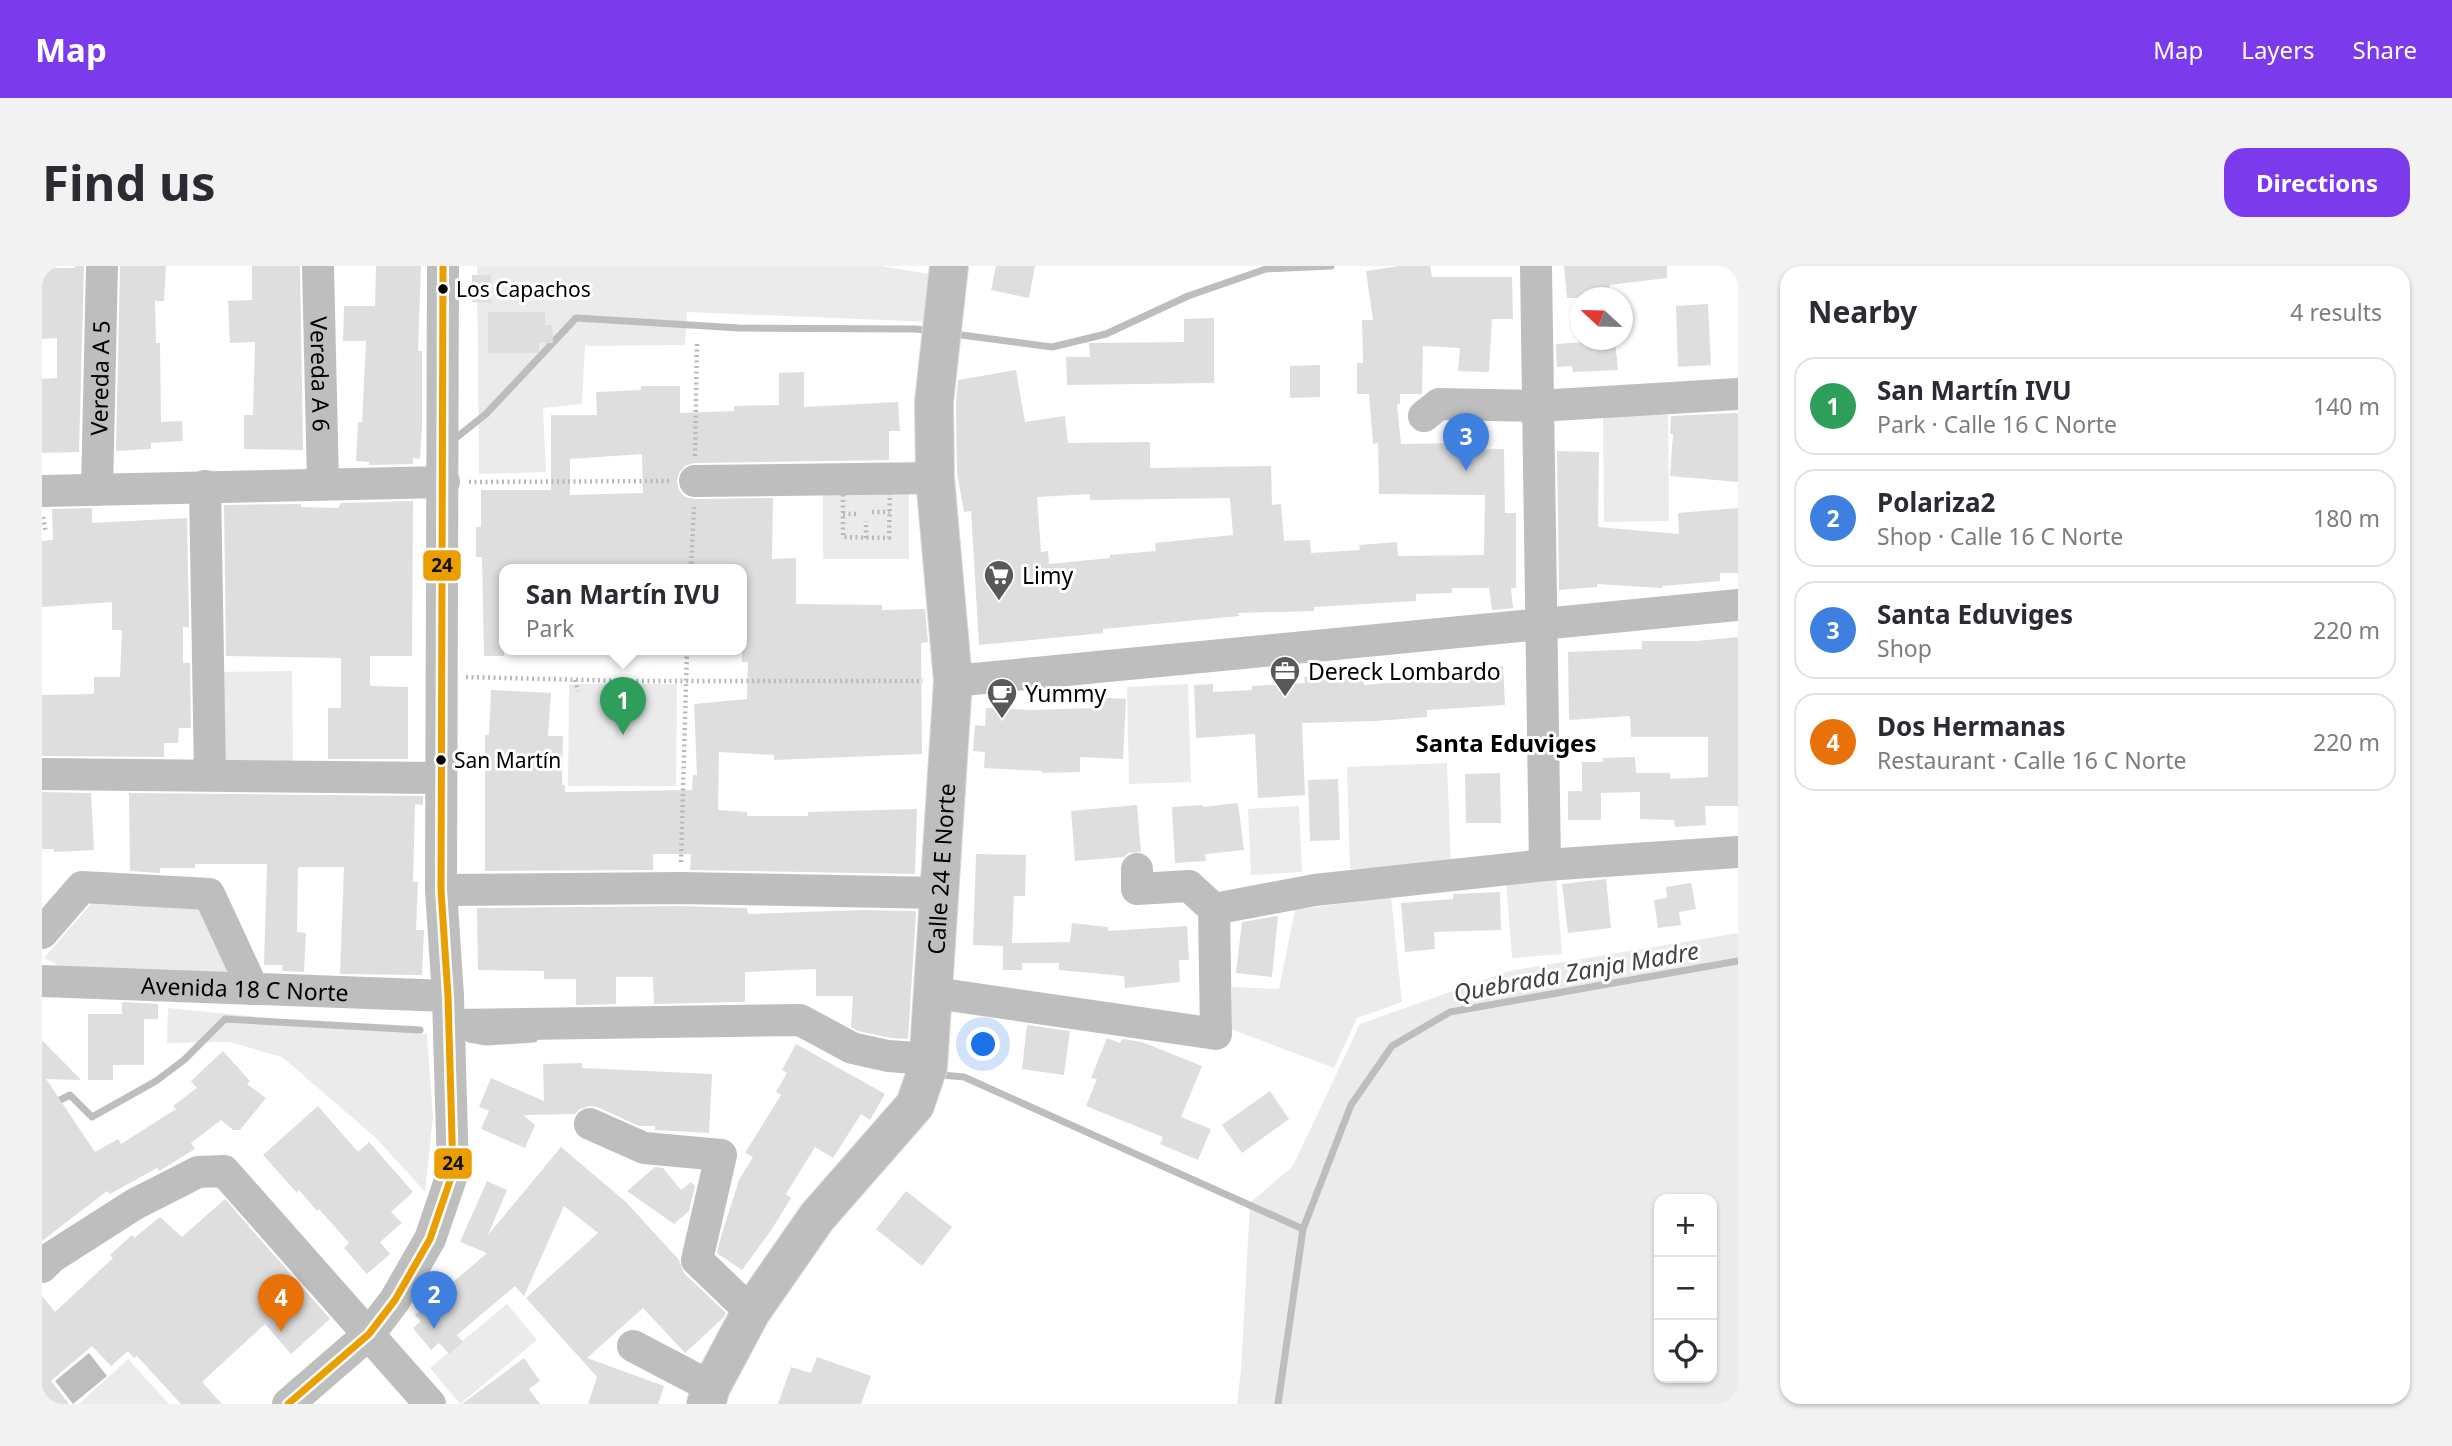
<!DOCTYPE html>
<html lang="en">
<head>
<meta charset="utf-8">
<style>
  body { margin:0; font-family:"Noto Sans",sans-serif; background:#f2f2f3; color:#2b2b33 }
  .controls { position:absolute; right:21px; bottom:21px; display:grid; overflow:hidden; border-radius:14px; box-shadow:0 2px 5px #0004 }
  .controls button { width:63px; height:63px; display:grid; place-items:center; padding:0; border:0; border-bottom:2px solid #e1e1e2; background:#fff; color:#2b2b33; font:35px sans-serif }
  .compass { position:absolute; left:1528px; top:21px; width:63px; height:63px; border-radius:50%; background:#fff; box-shadow:0 2px 5px #0004; rotate:292deg }
  .you { position:absolute; left:942px; top:779px; width:24px; height:24px; margin:-18px; border:5px solid #fff; border-radius:50%; background:#1a73e8; box-shadow:0 0 0 10px #1a73e833 }
  .badge { display:grid; place-items:center; width:46px; height:46px; border-radius:50%; background:#7c3aed; color:#fff; font-size:23px; font-weight:700 }
  .pin { position:absolute; translate:-50% -58px; filter:drop-shadow(0 2px 4px #0008) }
  .pin::after { content:''; position:absolute; top:37px; width:24px; height:21px; background:inherit; clip-path:polygon(0 0,100% 0,50% 100%) }
  .popup { position:absolute; left:457px; top:298px; width:248px; height:91px; box-sizing:border-box; display:grid; place-content:center; border-radius:14px; background:#fff; filter:drop-shadow(0 2px 5px #0005); font-size:23px; white-space:nowrap; color:#7c7c81 }
  .popup b { font-size:26px; color:#2b2b33 }
  .popup::after { content:''; position:absolute; left:50%; top:100%; margin-left:-14px; border:14px solid transparent; border-top-color:#fff }
  .list { margin:0; padding:0; list-style:none }
  h2 { display:flex; justify-content:space-between; align-items:center; height:91px; margin:0; padding:0 28px; font-size:30px }
  h2 small { font-size:23px; font-weight:400; color:#7c7c81 }
  .list li { display:grid; grid-template-columns:46px 1fr auto; gap:21px; align-items:center; box-sizing:border-box; height:98px; margin:0 14px 14px; padding:0 14px; border:2px solid #e1e1e2; border-radius:21px }
  .list b { display:block; font-size:26px; white-space:nowrap }
  .list p { margin:0; font-size:23px; white-space:nowrap; color:#7c7c81 }
  .list em { font-size:23px; font-style:normal; color:#7c7c81 }
  .icon { flex:none; width:38px; height:38px; fill:none; stroke:currentColor; stroke-width:2; stroke-linecap:round; stroke-linejoin:round }
  .map { position:relative; flex:none; width:1696px; height:1138px; overflow:hidden; border-radius:21px }
  header { display:flex; align-items:center; gap:42px; box-sizing:border-box; height:98px; padding:0 35px; background:#7c3aed; color:#fff }
  header strong { font-size:33px }
  nav { display:flex; gap:38px; margin-inline-start:auto; font-size:24px }
  .intro { display:flex; align-items:center; justify-content:space-between; box-sizing:border-box; height:168px; padding:0 42px }
  h1 { margin:0; font-size:49px }
  .button { padding:18px 32px; border-radius:21px; background:#7c3aed; color:#fff; font-size:24px; font-weight:700 }
  main { display:flex; gap:42px; padding:0 42px }
  aside { flex:1; background:#fff; border-radius:21px; box-shadow:0 2px 5px #0004 }
  .map>svg:first-child { display:block }
  .green { fill:#ebebeb; fill-rule:evenodd }
  .water { fill:#bdbdbd }
  .lines { fill:none; stroke-linecap:round; stroke-linejoin:round }
  .stream { stroke:#bdbdbd; stroke-width:7 }
  .building { fill:#dedede; fill-rule:evenodd }
  .major-casing { stroke:#dbdbdb; stroke-width:40 }
  .path { stroke:#b9b9b9; stroke-width:4.5; stroke-dasharray:2 3.5; stroke-linecap:butt }
  .minor { stroke:#bebebe; stroke-width:32 }
  .major { stroke:#bebebe; stroke-width:38 }
  .bus-1-casing { stroke:#fff; stroke-width:12 }
  .bus-1 { stroke:#eb9e00; stroke-width:7 }
  .bus-dot { fill:#000; stroke:#fff; stroke-width:2.5 }
  .labels { text-anchor:middle; dominant-baseline:central; stroke-width:6; stroke-linejoin:round; paint-order:stroke }
  .bus-label { font-size:21px; fill:#000; stroke:#fff; text-anchor:start }
  .street-label { font-size:23px; fill:#000; stroke:#fff }
  .poi-label { font-size:23px; fill:#000; stroke:#fff; text-anchor:start }
  .neighbourhood-label { font-size:24px; font-weight:bold; fill:#000; stroke:#fff }
  .water-label { font-size:24px; font-style:italic; fill:#424242; stroke:#fff }
  .line-badge { stroke:#fff; stroke-width:2.5 }
  .pale-badge-label { font-size:19px; text-anchor:middle; font-weight:bold; fill:#111 }
</style>
</head>
<body>
<header>
<strong>Map</strong>
<nav><a>Map</a><a>Layers</a><a>Share</a></nav>
</header>
<div class="intro"><h1>Find us</h1><a class="button">Directions</a></div>
<main>
<div class="map">
<svg width="1696" height="1138" viewBox="0 0 1696 1138">
  <rect width="100%" height="100%" fill="#fff"/>
  <!-- green -->
  <path class="green" d="M435 0H839L893 9 891 56 645 46 643 79 543 80 540 138 501 142 504 206 437 208Z
    M1561 137H1626L1627 255 1562 256Z
    M781 221H867V293H781Z
    M250 405 251 502 172 503 171 406Z
    M527 418H635L634 520H526Z
    M1146 418 1149 516 1087 518 1085 421Z
    M1405 497 1409 599 1308 603 1305 501Z
    M1257 540 1260 606 1209 609 1206 543Z
    M1514 611 1520 688 1470 692 1464 615Z
    M1349 631 1360 736 1315 752 1292 802 1189 763 1190 721 1237 723 1253 644Z
    M54 632 166 641 201 720 20 701 2 692Z
    M1696 667V1138H1195L1199 1104 1208 937 1251 900 1318 758 1467 705ZM1617 933H1670V1112H1617Z
    M126 742 385 768 391 851 383 926 333 871 240 791 188 776 125 777Z
    M465 1038 495 1074 418 1138 388 1102Z
    M86 1093 127 1138H37Z"/>
  <!-- water -->
  <path class="water" d="M47 1087 65 1110 31 1138 13 1115Z"/>
  <g class="lines">
    <!-- stream -->
    <path class="stream" d="M912 68 1010 81 1064 68 1146 30 1224 3 1289 0
      M410 175 444 148 534 52 697 62 874 63 890 65
      M427 773 444 776 492 773
      M899 809 922 811 1261 963
      M0 843 28 829 50 851 114 815 142 794 183 753 378 764
      M1236 1138 1261 963 1309 839 1350 780 1408 746 1696 695"/>
  </g>
  <!-- building -->
  <path class="building" d="M33 0H42L37 186 0 187V113L15 112V72L0 73V2H33Z
    M78 0H124L122 35H113L114 77H118L119 156 140 155 141 175 109 177V183L74 185Z
    M210 0H258L261 184 202 183V149H211L213 76 188 77 186 35 210 34Z
    M334 0H379L376 85H380V160L378 193 371 192V198L327 199V196L314 195 316 156H320L324 75H301L302 40H333Z
    M954 0H993L987 32 949 24Z
    M1357 0H1388L1390 11H1470L1471 53H1450L1447 106 1416 105 1418 82 1381 80 1380 128H1358V138H1355L1359 178 1422 177V184L1462 183 1463 247H1474V322H1469L1471 342 1450 344 1447 322H1410V327L1374 328V335L1272 341V345L1196 347 1197 350 1061 363V367L937 379 929 245 922 246 915 206 914 137 916 114 974 104 983 156 1023 150 1026 177 1108 176V202L1229 200 1230 239 1239 238 1242 275 1268 274 1269 287 1318 284 1317 279 1355 276 1356 290 1442 289 1443 229 1337 228 1336 177 1331 178 1327 128H1315V97H1321L1320 54H1331L1324 5ZM1048 228V234L1188 232 1191 269 1113 277 1114 285 1068 289V292L1007 298 1006 285 999 286 995 231Z
    M1522 0H1625V12L1567 19 1568 32H1525Z
    M430 9H449V37L430 36Z
    M1666 38 1669 99 1636 101 1634 40Z
    M446 46H503V59H510L511 77H497V87H446Z
    M1172 52V117L1025 119 1024 91H1048L1047 77 1142 76V53Z
    M1573 74 1576 104 1531 106 1530 100 1515 101 1514 78Z
    M1278 99V131L1248 132V100Z
    M762 106V141L856 136 858 165H847V194L652 197 643 200 637 207 635 215 637 224 643 231 653 233 731 232 730 293 754 292V338L840 339V344L883 343 886 376 879 377 880 488 732 494V489L677 486 676 544 705 546V550H766V546L875 543 873 608 648 604 649 588H611V604L443 605V469H447L449 424 509 427 506 470H521L520 519H523V526L650 524 651 509H655L652 438 705 433 706 396H700V303H462V390H442L440 291H434V261H439V224H509V149H555L554 126 599 124V120H638V147L692 145V140L737 139V107ZM600 188 601 227 528 229V193Z
    M1693 147 1696 148V216L1628 210 1631 168H1628L1629 150Z
    M1515 185 1557 186 1556 261 1637 268 1636 247 1696 242V307H1678V315L1621 320 1620 322 1555 318V321L1517 324Z
    M371 235 370 390H328V420L366 421V493H286V442H299V392L184 390 182 239 259 238V241L296 242 299 237Z
    M50 242V257L145 252 147 361H141V397H148L149 462H137L136 477H122V491L0 490V429L52 428V411H78L80 364H70V336L0 341V275L11 274 10 243Z
    M1696 371V540H1663L1664 559 1633 561 1632 554 1598 553V526L1559 527V554H1526V525H1540V496H1561V492L1593 491 1594 507H1628V513L1666 511V471H1589L1588 450 1527 454 1526 386 1600 383V375H1655Z
    M1461 400 1463 439 1385 444V451L1334 455 1260 457 1263 529 1216 532 1213 468 1154 472 1152 419 1171 418V426L1210 424V420L1263 417 1262 411 1321 405 1322 419 1410 411V403Z
    M1051 431 1084 433 1081 493 1038 491V506L1000 507V505L942 502 943 486 931 485 933 459 943 460 944 442 991 444 1051 442Z
    M1458 507 1459 557H1424L1423 508Z
    M1296 513 1298 574 1268 575 1266 514Z
    M0 526 49 527 52 584 12 586V583H0Z
    M87 527 381 530V539L373 538 371 616H376L374 664H382L380 709 298 708 302 601H256L255 666 264 667 262 706 240 705 241 699H222L225 598H153V602H118V607L88 605Z
    M1196 537 1202 584 1163 588 1164 595 1133 597 1130 541 1160 539 1161 541Z
    M1095 539 1099 586 1086 587 1082 591 1033 595 1029 545Z
    M934 588 984 589 983 630H972L970 677 1028 676 1030 657 1066 661V665L1145 660 1147 694H1137L1138 716 1083 722 1082 710 1017 704V697H980V704H961V680L931 679Z
    M1564 613 1569 662 1526 667 1520 618Z
    M1649 617 1654 643 1637 646 1639 659 1616 662 1612 634 1625 632 1624 621Z
    M1458 626 1459 664 1392 666 1393 683 1363 686 1359 637 1411 633V628Z
    M638 640 705 642 706 648 820 644 872 645 874 647 866 773 849 772 816 765 809 761 811 730H774V703L703 706V736L612 738 611 711H574V738L534 739V713H502V705L436 704 435 642Z
    M1236 650 1230 711 1194 707 1200 656Z
    M80 736 116 738V753H102V799H71V814H46V748H80Z
    M985 759 1028 765 1022 809 980 803Z
    M1065 772 1078 777 1080 773 1100 776 1160 800 1139 851 1169 863 1156 894 1118 878 1121 871 1044 840 1055 813 1049 812Z
    M0 774 39 814 4 813 53 886 76 873 79 878 134 843 131 840 155 822 149 815 181 785 208 815 205 818 224 832 198 864H191L179 854 149 877 153 883 117 905 115 902 68 928 65 925 0 975Z
    M754 778 843 828 828 854 819 848 791 892 773 881 744 928 749 932 730 963 700 1004 675 987 678 974 697 914 711 891 703 887 739 829 734 826 745 807 740 804Z
    M540 797V802L670 808 667 867 613 864V860H597L555 841 547 840 538 843 533 848 481 849 493 859 483 882 439 863 447 845 437 841 449 812 502 835 501 798Z
    M1228 825 1247 853 1200 887 1180 859Z
    M276 840 316 886 327 876 371 926 349 946 360 957 338 976 348 988 325 1008 302 982 307 977 277 943 275 945 257 924 255 927 221 889Z
    M519 881 584 936 637 994 642 1007 684 1047 681 1052 643 1087 601 1042 545 1092 622 1120 616 1138H546L555 1111 484 1032 556 967 522 940 482 1030 473 1020 415 1069 421 1076 407 1088 397 1077 389 1084 371 1062 379 1055 373 1049 445 987 418 976 445 915 465 924 446 969Z
    M613 901 621 902 639 924 649 916 653 920 647 945 632 958 585 925Z
    M864 925 910 961 880 1000 834 963Z
    M183 933 288 1053 249 1088 223 1058 160 1116 180 1138H139L95 1090 92 1092 86 1085 69 1100 50 1080 9 1115 27 1138H0V1030L13 1046 71 992 68 989 90 969 92 972 118 951 140 971Z
    M775 1091 829 1110 819 1138H736L749 1101 769 1107Z
    M482 1092 498 1115 487 1123 498 1138H420Z"/>
  <g class="lines">
    <!-- major casing -->
    <g class="major-casing">
      <g id="major">
        <path id="s4" d="M664 1138 669 1121 709 1046 775 951 873 839 886 801 911 415 893 212 892 136 907 0"/>
      </g>
    </g>
    <!-- path -->
    <path class="path" d="M653 190 655 75
      M427 216 628 215
      M801 224H848L847 272 801 271Z
      M830 246H848
      M801 248H816
      M1 251 4 267
      M824 272V255
      M649 303 652 241
      M424 411 582 415H881
      M533 414 536 425
      M639 596 645 383"/>
    <!-- minor -->
    <g class="minor">
      <path id="s1" d="M276 0 281 218"/>
      <path d="M1494 0 1503 599"/>
      <path d="M1382 150 1397 138 1496 140 1696 128"/>
      <path d="M653 215 893 212"/>
      <path d="M163 220 168 509"/>
      <path id="s2" d="M55 224 60 0"/>
      <path d="M0 225 402 216"/>
      <path d="M911 415 1696 339"/>
      <path d="M0 508 398 512"/>
      <path d="M1095 603V623L1147 620 1172 643"/>
      <path d="M399 624 638 622 897 627"/>
      <path d="M0 667 40 621 167 628 211 723"/>
      <path id="s3" d="M0 715 406 730"/>
      <path d="M893 727 1174 768 1172 643 1273 624 1503 599 1696 586"/>
      <path d="M407 759 758 754 810 782 846 790 888 793"/>
      <path d="M548 858 602 882 679 889 655 994 709 1046"/>
      <path d="M0 1001 10 991 93 938 156 906 182 905 388 1138"/>
      <path d="M591 1080 669 1121"/>
      <path d="M246 1138 327 1068 353 1034 388 973 411 906 406 730 399 624 401 0"/>
    </g>
    <!-- major -->
    <use href="#major" class="major"/>
    <!-- bus-1 casing -->
    <g class="bus-1-casing">
      <path id="bus-1" d="M246 1138 327 1068 353 1034 388 973 411 906 406 730 399 624 401 0"/>
    </g>
    <!-- bus-1 -->
    <use href="#bus-1" class="bus-1"/>
  </g>
  <!-- icons -->
  <defs>
    <g id="supermarket-pin" transform="scale(1.575)"><path d="M0 17L-7.5 6A9.5 9.5 0 1 1 7.5 6Z" fill="#595959" stroke="#fff"/><path d="M-6-5.5h2.5l.6 2H6L4.5 2H-2.5L-4.4-4H-6ZM-1.5 3.2a1.3 1.3 0 1 0 .1 0ZM3 3.2a1.3 1.3 0 1 0 .1 0Z" fill="#fff"/></g>
    <g id="office-pin" transform="scale(1.575)"><path d="M0 17L-7.5 6A9.5 9.5 0 1 1 7.5 6Z" fill="#595959" stroke="#fff"/><path d="M-6-3h4V-5.5h4V-3h4V5H-6ZM-1-4.5V-3h2v-1.5ZM-6 0V1H6V0Z" fill="#fff"/></g>
    <g id="cafe-pin" transform="scale(1.575)"><path d="M0 17L-7.5 6A9.5 9.5 0 1 1 7.5 6Z" fill="#595959" stroke="#fff"/><path d="M-5.5-4.5H6V0H3Q3 3.5 0 3.5H-2.5Q-5.5 3.5-5.5 0ZM3-3.2v2h1.7v-2ZM-6 4.5H4V6H-6Z" fill="#fff"/></g>
  </defs>
  <g fill-rule="evenodd">
    <use href="#supermarket-pin" x="957" y="309"/>
    <use href="#office-pin" x="1243" y="405"/>
    <use href="#cafe-pin" x="960" y="427"/>
  </g>
  <!-- markers -->
  <g class="bus-dot">
    <circle cx="401" cy="23" r="6"/>
    <circle cx="399" cy="494" r="6"/>
  </g>
  <g class="labels">
    <!-- bus labels -->
    <g class="bus-label">
      <text x="414" y="23">Los Capachos</text>
      <text x="412" y="494">San Martín</text>
    </g>
    <!-- street labels -->
    <g class="street-label">
      <text stroke="none"><textPath href="#s1" startOffset="108">Vereda A 6</textPath></text>
      <text stroke="none"><textPath href="#s2" startOffset="112">Vereda A 5</textPath></text>
      <text stroke="none"><textPath href="#s4" startOffset="606">Calle 24 E Norte</textPath></text>
      <text stroke="none"><textPath href="#s3" startOffset="203">Avenida 18 C Norte</textPath></text>
    </g>
    <!-- poi labels -->
    <g class="poi-label">
      <text x="980" y="309">Limy</text>
      <text x="1266" y="405">Dereck Lombardo</text>
      <text x="983" y="427">Yummy</text>
    </g>
    <!-- neighbourhood labels -->
    <g class="neighbourhood-label">
      <text x="1464" y="476">Santa Eduviges</text>
    </g>
    <!-- water labels -->
    <g class="water-label">
      <text transform="translate(1534 705) rotate(-10)">Quebrada Zanja Madre</text>
    </g>
  </g>
  <g class="line-badge">
    <rect x="380" y="283" width="40" height="33" rx="7" fill="#eb9e00"/>
    <rect x="391" y="881" width="40" height="33" rx="7" fill="#eb9e00"/>
  </g>
  <g class="pale-badge-label">
    <text x="400" y="306">24</text>
    <text x="411" y="904">24</text>
  </g>
</svg>
<div class="controls">
<button>+</button>
<button>−</button>
<button><svg class="icon" aria-label="locate" viewBox="0 0 24 24"><circle cx="12" cy="12" r="6"/><path d="M12 2v4M12 18v4M2 12h4M18 12h4"/></svg></button>
</div>
<svg class="compass" viewBox="-18 -18 36 36"><path d="M0-13l5 13h-10z" fill="#e53935"/><path d="M0 13l5-13h-10z" fill="#7c7c81"/></svg>
<div class="you"></div>
<div class="pin badge" style="left:581px;top:469px;background:#2e9e5b">1</div>
<div class="popup"><b>San Martín IVU</b>Park</div>
<div class="pin badge" style="left:392px;top:1063px;background:#3f7fe0">2</div>
<div class="pin badge" style="left:1424px;top:205px;background:#3f7fe0">3</div>
<div class="pin badge" style="left:239px;top:1066px;background:#e8710a">4</div>
</div>
<aside>
<h2>Nearby<small>4 results</small></h2>
<ul class="list">
<li><span class="badge" style="background:#2e9e5b">1</span><div><b>San Martín IVU</b><p>Park · Calle 16 C Norte</p></div><em>140 m</em></li>
<li><span class="badge" style="background:#3f7fe0">2</span><div><b>Polariza2</b><p>Shop · Calle 16 C Norte</p></div><em>180 m</em></li>
<li><span class="badge" style="background:#3f7fe0">3</span><div><b>Santa Eduviges</b><p>Shop</p></div><em>220 m</em></li>
<li><span class="badge" style="background:#e8710a">4</span><div><b>Dos Hermanas</b><p>Restaurant · Calle 16 C Norte</p></div><em>220 m</em></li>
</ul>
</aside>
</main>
</body>
</html>
